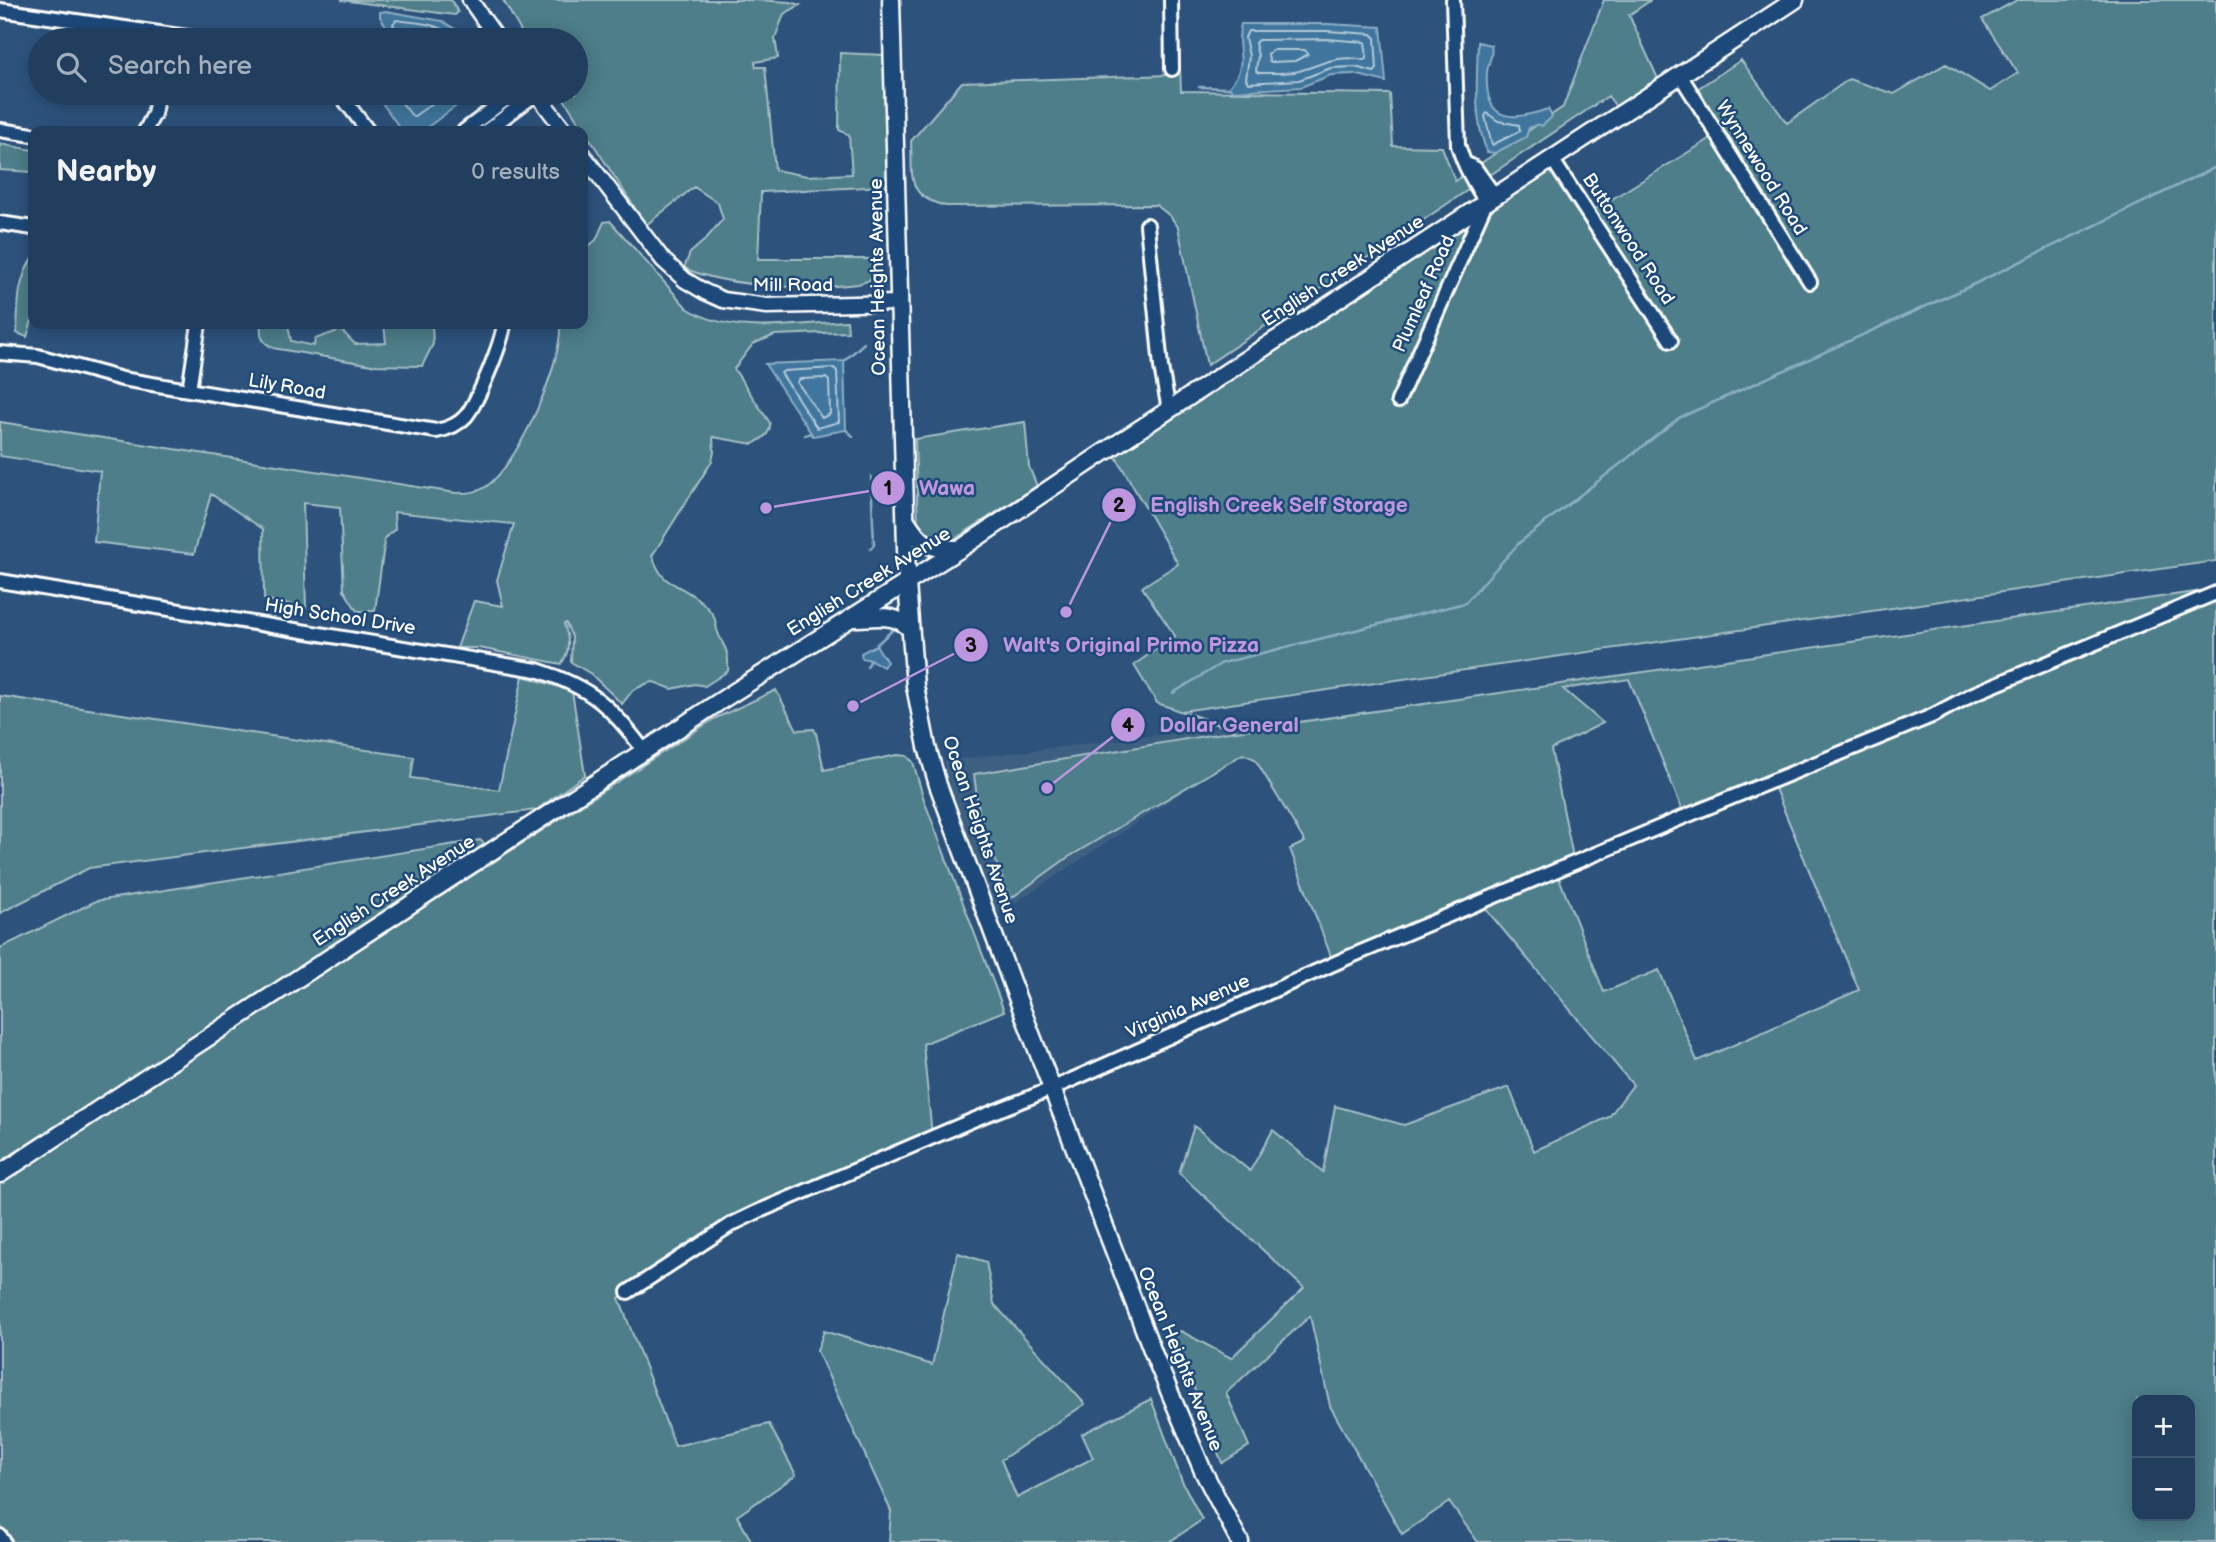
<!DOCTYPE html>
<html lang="en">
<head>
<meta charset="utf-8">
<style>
  body { margin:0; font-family:"Balsamiq Sans",sans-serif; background:#2a4564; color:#f1f3f6 }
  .controls { position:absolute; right:21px; bottom:21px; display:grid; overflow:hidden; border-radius:14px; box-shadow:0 4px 18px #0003 }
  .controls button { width:63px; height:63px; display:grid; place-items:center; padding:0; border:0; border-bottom:2px solid #3f5773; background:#223e5e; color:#f1f3f6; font:35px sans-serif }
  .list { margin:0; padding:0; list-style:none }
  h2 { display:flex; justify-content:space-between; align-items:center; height:91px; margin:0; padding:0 28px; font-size:30px }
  h2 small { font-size:23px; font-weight:400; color:#a2aebc }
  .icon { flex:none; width:38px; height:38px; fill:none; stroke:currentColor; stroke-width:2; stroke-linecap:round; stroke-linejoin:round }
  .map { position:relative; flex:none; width:2216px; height:1542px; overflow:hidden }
  .search { position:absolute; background:#223e5e; box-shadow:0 4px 18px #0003; left:28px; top:28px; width:560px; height:77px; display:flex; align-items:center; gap:18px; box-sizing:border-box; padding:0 24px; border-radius:38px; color:#a2aebc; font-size:26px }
  .panel { position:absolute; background:#223e5e; box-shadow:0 4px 18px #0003; left:28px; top:126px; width:560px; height:203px; border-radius:14px }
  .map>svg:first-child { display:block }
  .built { fill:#3e5e80 }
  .green { fill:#4d7e89; stroke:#a6bec4; stroke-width:2; fill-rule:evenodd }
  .water { fill:#40769d; stroke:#8cadc4; stroke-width:2 }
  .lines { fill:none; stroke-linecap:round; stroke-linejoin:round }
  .shore { stroke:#b3c8d8; stroke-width:2 }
  .stream { stroke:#8cadc4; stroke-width:2.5 }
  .minor-casing { stroke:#fff; stroke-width:18 }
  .tertiary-casing { stroke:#fff; stroke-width:19 }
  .secondary-casing { stroke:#fff; stroke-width:21 }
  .minor { stroke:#1f4a7a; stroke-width:12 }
  .tertiary { stroke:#1f4a7a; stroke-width:14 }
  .secondary { stroke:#1f4a7a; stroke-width:16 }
  .labels { text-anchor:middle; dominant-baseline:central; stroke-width:5; stroke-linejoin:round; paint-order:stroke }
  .street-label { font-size:19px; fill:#fff; stroke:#1f4a7a }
  .leader { fill:none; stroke:#bd96df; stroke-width:2.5 }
  .callout-dot { fill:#bd96df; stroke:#1f4a7a; stroke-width:2.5 }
  .mark-label { font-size:21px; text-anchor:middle; font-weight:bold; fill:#111 }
  .callout-label { font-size:21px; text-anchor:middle; font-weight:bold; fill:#bd96df; stroke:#1f4a7a; stroke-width:5; stroke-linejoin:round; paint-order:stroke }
</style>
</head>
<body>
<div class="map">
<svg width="2216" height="1542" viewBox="0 0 2216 1542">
  <rect width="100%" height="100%" fill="#2d537d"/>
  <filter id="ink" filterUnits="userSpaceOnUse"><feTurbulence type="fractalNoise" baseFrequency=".0143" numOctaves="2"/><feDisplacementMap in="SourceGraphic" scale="14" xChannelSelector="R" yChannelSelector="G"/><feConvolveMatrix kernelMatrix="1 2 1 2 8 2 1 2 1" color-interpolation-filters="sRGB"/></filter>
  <g filter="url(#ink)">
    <!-- built -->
    <path class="built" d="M1256 723 1263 739 995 916 947 776 944 761Z"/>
    <!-- green -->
    <path class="green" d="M341 0H451L458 12 455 15Z
      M503 0H752L790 2 800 5 784 14 775 38 778 58 755 62 756 67H765L775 170 807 176 852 174 849 135 839 130 840 53 884 55 888 186 761 192 758 259H881C881 274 872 281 858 284 810 290 729 288 684 268L690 253 705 240 723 219 718 203 694 187 646 225 560 93H576V40H526Z
      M1170 0H1177L1181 91 1390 94 1393 146 1442 147 1455 181 1563 107 1604 0H1651L1629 15 1659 81 1617 108 1608 96 1207 365 1178 227 1170 216 1156 205 946 206C905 196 913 177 911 141L962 82 1170 75Z
      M2017 0H2216V561L1182 711 1237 731 2216 589V1542H1478L1449 1502 1402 1534 1330 1406 1310 1316 1226 1393 1249 1446 1222 1463 1174 1334 1181 1331 1231 1358 1304 1288 1179 1173 1194 1126 1250 1171 1273 1130 1323 1172 1335 1106 1404 1125 1509 1087 1534 1151 1609 1117 1633 1085 1480 902 1334 964 1290 849 1305 842 1255 759 1243 754 1067 858 1010 899 980 820 974 774 1235 731 1157 703 1134 665 1175 636 1142 587 1178 564 1115 455 1452 232 1465 226 1549 169 1666 346 1676 342 1594 210 1718 134 1691 93 1741 60 1787 123 1849 79 1894 94 1946 64 1990 91 2018 73 1982 19ZM1629 679 1682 809 1694 811 1771 779 1859 990 1697 1061 1659 970 1604 992 1556 870 1574 862 1551 749 1603 723 1563 689ZM2137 1400H2190V1516H2137Z
      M0 144 33 150V172L0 170Z
      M610 221 687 308C732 337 796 324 847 321L848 332 775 335 753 344 734 369 770 423C771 434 762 439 753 444L713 437 714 452 712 461 652 556C656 565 660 576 670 582 686 591 703 599 713 615 716 620 716 625 717 630 724 650 729 646 728 671L705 686 695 684 672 689 654 682 648 683 633 690 622 704 591 674 571 662 572 637 566 623 564 624C569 638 571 651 561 664L479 648H457L474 601 503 606 497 580 514 524 394 512 395 529 385 538 375 611H357L344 590 340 507 303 503 306 608 264 599 263 529 211 494 194 554 94 542 100 471 0 456V422L456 493C468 493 477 493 487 486 519 463 563 362 560 324H583V251L596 240 604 222Z
      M33 257V317L27 337 17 333C18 306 17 280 33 257Z
      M261 324H288L291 341 314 346 315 339 341 330 355 344 386 343 384 324H432L433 344 422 366 372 365 273 348C261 341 260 337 261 324Z
      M1025 422 1029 467 1037 486 956 538 946 543 933 542 918 527 915 439Z
      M523 676 572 691 585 775 536 810 89 868 0 913V696L414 757 411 778 499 790Z
      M776 690 797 730 814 729 816 733 824 770 897 755 907 756 913 762 924 800 1004 1011 923 1044 932 1136 734 1224 619 1298 675 1446 769 1424 796 1475 737 1516 752 1542H0V1182L714 719Z
      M480 840 487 846 0 1162V948L96 901Z
      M958 1253 986 1262 994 1304 1085 1404 1001 1460 1017 1498 1093 1458 1082 1434 1151 1399 1182 1481 1202 1520 1169 1542H889L891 1511 817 1351 824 1331 932 1365Z"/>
    <!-- water -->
    <path class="water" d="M386 11 442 21 455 29 462 40H395L380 17V12Z
      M1241 24H1328L1381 27 1386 82 1354 74 1331 75 1301 87 1234 91 1228 88C1252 61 1233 52 1241 24Z
      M1478 42 1491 45C1494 55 1488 62 1487 72 1484 122 1510 122 1548 109L1552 117 1542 126 1538 124 1529 128 1526 137 1495 153 1487 152C1473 117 1477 79 1478 42Z
      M375 93H474L422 131H402Z
      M844 361 846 430 813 436 765 364Z
      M876 645 887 662 883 667 871 660 862 658 861 653Z"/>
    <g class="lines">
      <!-- shore -->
      <path class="shore" d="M1248 31H1327L1372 34 1375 37 1377 69 1374 72 1355 67 1331 68 1299 80 1248 83 1246 79 1249 56 1245 38Z
        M1327 39 1365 42 1367 58 1364 60C1338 54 1323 64 1299 71 1287 74 1272 73 1259 73L1256 71 1258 56 1255 43 1258 40Z
        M400 40 393 24 396 20C415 23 443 22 454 40
        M1272 50H1305L1308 54 1295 61 1271 62 1269 60 1268 54Z
        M394 93 413 117 447 93
        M1487 113 1498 121 1519 125 1520 131 1492 145 1485 116Z
        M834 368 837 371 839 422 817 428 781 373 784 371Z
        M826 378 829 381 830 414 822 418 797 382 800 379Z"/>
      <!-- stream -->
      <path class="stream" d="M1199 87 1228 88
        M844 361 864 343
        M846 430 853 436
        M805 435 811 433
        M870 549 874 545 871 476
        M876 645 896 627
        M867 667 871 659
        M1173 693 1222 663 1465 603 1519 543 1679 418 1966 288 2216 167"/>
      <!-- minor casing -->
      <g class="minor-casing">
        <path id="minor" d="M1171 0 1172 69
          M0 10 208 40
          M1680 75 1810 282
          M339 93 368 131
          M0 130 33 135
          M145 131 154 114 158 93
          M464 131 514 93
          M486 131 536 94
          M1552 159 1671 341
          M1467 164 1475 168 1495 196
          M0 223 33 228
          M1147 225 1161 367 1169 410
          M0 353 38 356 122 379 436 431C448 429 458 425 466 416 478 401 502 343 504 324
          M189 390 199 324
          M1398 401 1486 202C1474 183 1464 166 1458 145L1453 0
          M0 581 537 670C592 688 611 706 645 752
          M628 1292 732 1224 757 1212 973 1120 1051 1089 1349 957 1679 819 1932 716 1973 694 2216 593
          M0 1536 4 1542"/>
      </g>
      <!-- tertiary casing -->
      <g class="tertiary-casing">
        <path id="tertiary" d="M470 0 498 40
          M536 93 565 131
          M583 155 663 260 685 280 705 292 723 300 767 306 899 303"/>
      </g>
      <!-- secondary casing -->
      <g class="secondary-casing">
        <path id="secondary" d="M891 0 907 583 915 686 927 747 938 785 1012 984 1154 1355 1203 1471 1240 1542
          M906 520C922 545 928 549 958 549
          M854 618C874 618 896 612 910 629
          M0 1174 728 696 960 549 1100 455 1795 0"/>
      </g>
      <!-- minor -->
      <use href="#minor" class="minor"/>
      <!-- tertiary -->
      <use href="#tertiary" class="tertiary"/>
      <!-- secondary -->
      <use href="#secondary" class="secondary"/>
    </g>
  </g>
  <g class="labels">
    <!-- street labels -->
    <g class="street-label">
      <text transform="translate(1761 168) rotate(58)">Wynnewood Road</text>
      <text transform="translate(1628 239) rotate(57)">Buttonwood Road</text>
      <text transform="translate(1343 271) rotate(-33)">English Creek Avenue</text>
      <text transform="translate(878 277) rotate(-91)">Ocean Heights Avenue</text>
      <text x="793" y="285">Mill Road</text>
      <text transform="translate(1424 294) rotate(-66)">Plumleaf Road</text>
      <text transform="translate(287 387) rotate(10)">Lily Road</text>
      <text transform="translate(869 582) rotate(-32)">English Creek Avenue</text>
      <text transform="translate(340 617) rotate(9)">High School Drive</text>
      <text transform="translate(980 830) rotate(71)">Ocean Heights Avenue</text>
      <text transform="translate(394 891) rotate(-33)">English Creek Avenue</text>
      <text transform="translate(1188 1007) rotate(-24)">Virginia Avenue</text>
      <text transform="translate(1180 1359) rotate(68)">Ocean Heights Avenue</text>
    </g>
  </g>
  <!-- callouts -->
  <path class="leader" d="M766 508L888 488M1066 612L1119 505M853 706L971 645M1047 788L1128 725"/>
  <g class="callout-dot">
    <circle cx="766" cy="508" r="7"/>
    <circle cx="1066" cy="612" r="7"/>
    <circle cx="853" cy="706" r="7"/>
    <circle cx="1047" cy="788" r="7"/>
    <circle cx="888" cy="488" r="18"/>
    <circle cx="1119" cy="505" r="18"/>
    <circle cx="971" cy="645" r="18"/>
    <circle cx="1128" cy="725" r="18"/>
  </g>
  <g class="mark-label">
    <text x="888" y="495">1</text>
    <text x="1119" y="512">2</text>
    <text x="971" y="652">3</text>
    <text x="1128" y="732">4</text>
  </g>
  <g class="callout-label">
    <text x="947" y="495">Wawa</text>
    <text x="1279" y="512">English Creek Self Storage</text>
    <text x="1131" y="652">Walt's Original Primo Pizza</text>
    <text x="1229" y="732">Dollar General</text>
  </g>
</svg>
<div class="controls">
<button>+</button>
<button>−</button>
</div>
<div class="search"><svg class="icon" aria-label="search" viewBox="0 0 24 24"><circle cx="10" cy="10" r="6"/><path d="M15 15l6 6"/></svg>Search here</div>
<section class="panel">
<h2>Nearby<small>0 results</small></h2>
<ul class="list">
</ul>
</section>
</div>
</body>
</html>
